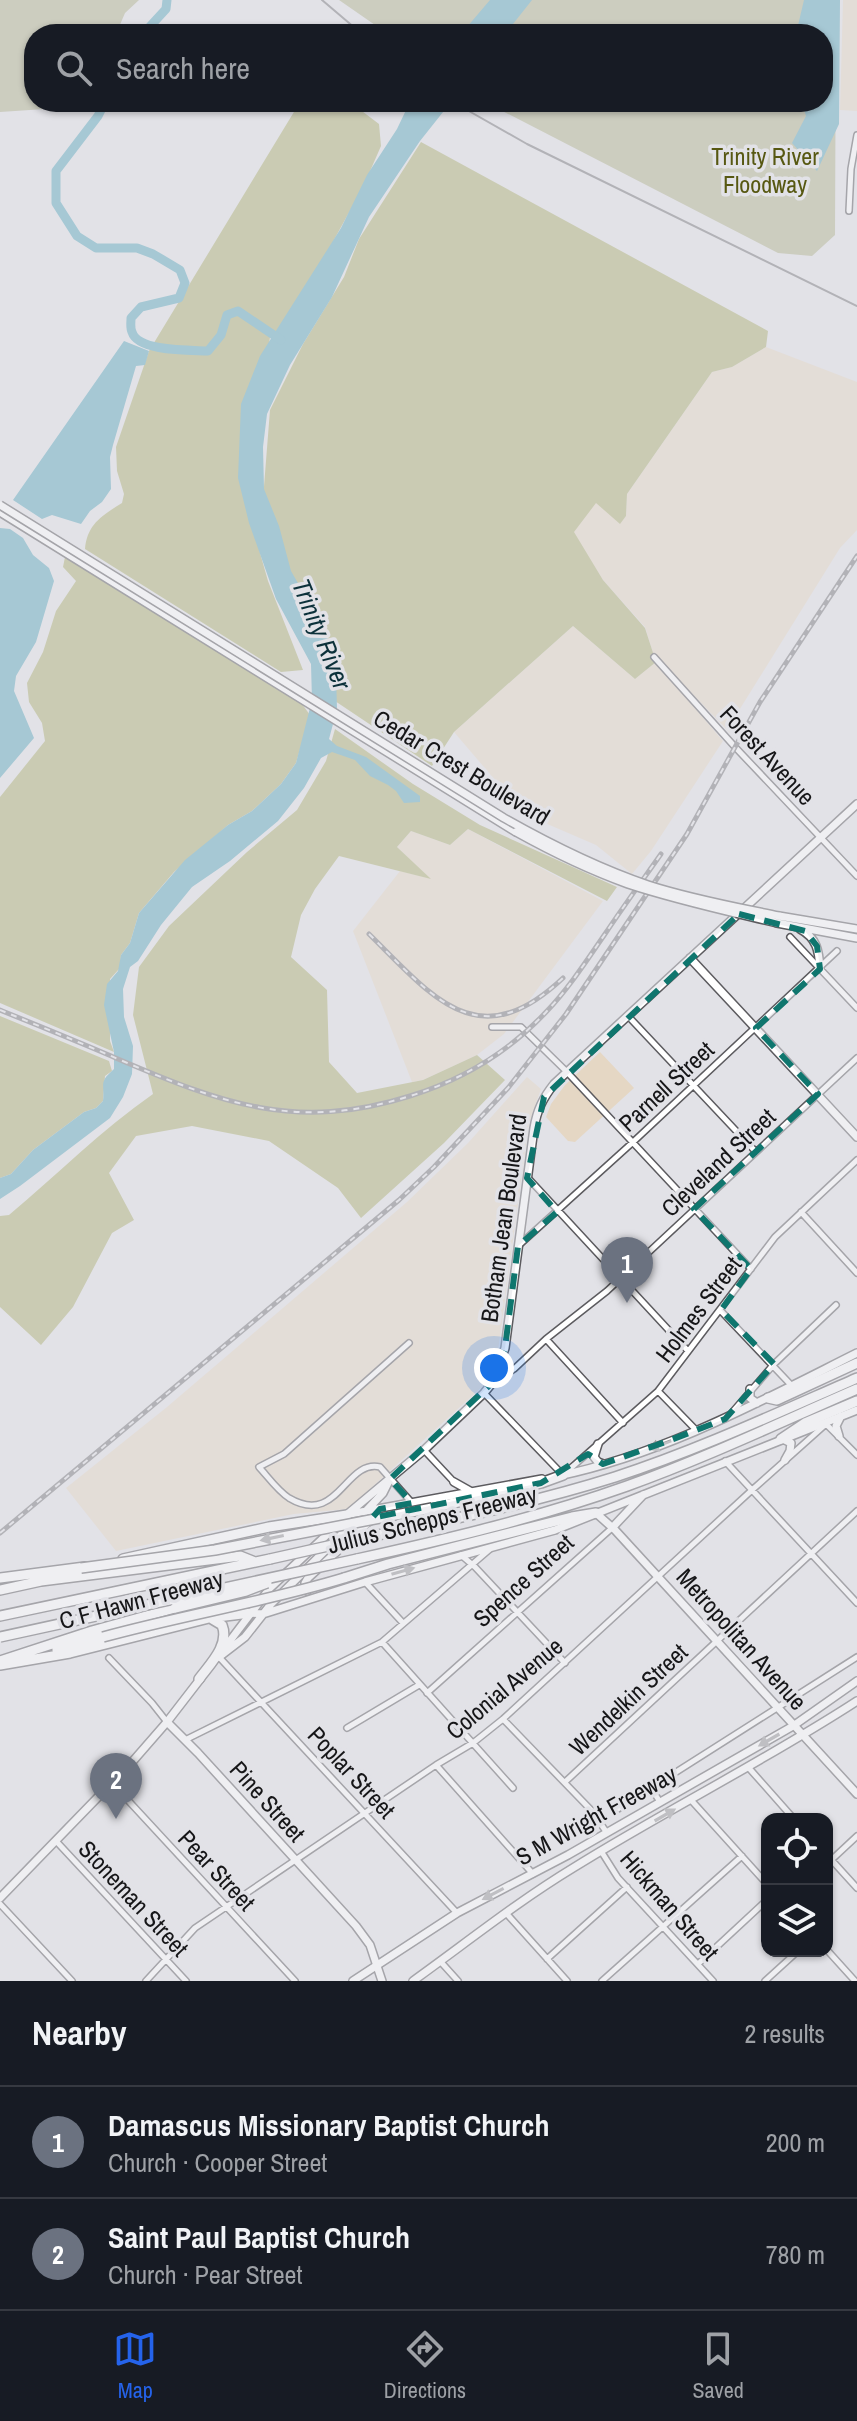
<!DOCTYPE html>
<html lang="en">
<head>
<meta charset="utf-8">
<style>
  body { margin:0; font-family:"Archivo Narrow",sans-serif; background:#20242c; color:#f1f3f6 }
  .controls { position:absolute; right:24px; bottom:24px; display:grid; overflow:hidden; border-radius:16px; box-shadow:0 2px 6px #0004 }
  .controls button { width:72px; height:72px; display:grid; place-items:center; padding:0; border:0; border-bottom:2px solid #363941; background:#171b24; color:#f1f3f6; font:40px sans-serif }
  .you { position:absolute; left:494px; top:1368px; width:28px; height:28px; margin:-20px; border:6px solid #fff; border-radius:50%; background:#1a73e8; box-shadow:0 0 0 12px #1a73e833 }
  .badge { display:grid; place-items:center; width:52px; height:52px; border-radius:50%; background:#2563eb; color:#fff; font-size:26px; font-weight:700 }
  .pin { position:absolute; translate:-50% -66px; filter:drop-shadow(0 2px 4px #0008) }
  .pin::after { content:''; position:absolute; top:42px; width:28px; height:24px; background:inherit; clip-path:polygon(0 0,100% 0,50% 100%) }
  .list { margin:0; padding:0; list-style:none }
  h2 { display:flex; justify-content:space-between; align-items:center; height:104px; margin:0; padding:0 32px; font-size:34px }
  h2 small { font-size:26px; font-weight:400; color:#9ea1a6 }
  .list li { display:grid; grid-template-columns:52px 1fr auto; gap:24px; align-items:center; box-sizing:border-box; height:112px; padding:0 32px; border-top:2px solid #363941 }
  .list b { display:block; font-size:30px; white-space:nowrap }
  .list p { margin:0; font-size:26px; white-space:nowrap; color:#9ea1a6 }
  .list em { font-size:26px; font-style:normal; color:#9ea1a6 }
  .icon { flex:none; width:44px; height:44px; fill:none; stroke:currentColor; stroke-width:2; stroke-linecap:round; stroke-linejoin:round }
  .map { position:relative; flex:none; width:857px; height:1981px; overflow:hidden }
  .search { position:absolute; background:#171b24; box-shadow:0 2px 6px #0004; left:24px; right:24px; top:24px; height:88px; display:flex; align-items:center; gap:20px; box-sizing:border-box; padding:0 28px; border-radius:32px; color:#9ea1a6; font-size:30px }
  .sheet { height:328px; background:#171b24 }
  nav { display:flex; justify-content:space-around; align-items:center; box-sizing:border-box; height:112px; border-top:2px solid #363941; background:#171b24; font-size:22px; color:#9ea1a6 }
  nav a { display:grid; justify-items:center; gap:4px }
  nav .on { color:#2563eb }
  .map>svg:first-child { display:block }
  .industrial { fill:#e5d7c4 }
  .green { fill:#b1b38f }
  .forest { fill:#adb074 }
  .water { fill:#5da8bc }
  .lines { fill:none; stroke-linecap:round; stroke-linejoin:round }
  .river { stroke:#5da8bc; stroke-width:9 }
  .street-casing { stroke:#5c5b5f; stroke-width:8 }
  .secondary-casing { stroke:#5c5b5f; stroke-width:10 }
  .primary-casing { stroke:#5c5b5f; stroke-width:10 }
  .highway-casing { stroke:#5c5b5f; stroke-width:12 }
  .street { stroke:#fff; stroke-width:5 }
  .secondary { stroke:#fff; stroke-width:7 }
  .primary { stroke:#fff; stroke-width:7 }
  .highway { stroke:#fff; stroke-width:9 }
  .tram { stroke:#79797c; stroke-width:2 }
  .rail-casing { stroke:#79797c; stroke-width:5 }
  .rail { stroke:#e2e2e7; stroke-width:2; stroke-dasharray:6; stroke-linecap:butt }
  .secondary-bridge-casing { stroke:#5c5b5f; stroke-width:10; stroke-linecap:butt }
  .highway-bridge-casing { stroke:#5c5b5f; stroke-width:12; stroke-linecap:butt }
  .secondary-bridge { stroke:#fff; stroke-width:7 }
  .highway-bridge { stroke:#fff; stroke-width:9 }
  .oneway { fill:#969697 }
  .marked { fill:none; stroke:#0f766e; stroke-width:6; stroke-dasharray:16 10; stroke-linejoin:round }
  .labels { text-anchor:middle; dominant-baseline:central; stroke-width:7; stroke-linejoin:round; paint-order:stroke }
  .park-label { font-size:24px; fill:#575812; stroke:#e2e2e7 }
  .street-label { font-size:24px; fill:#161618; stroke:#e2e2e7 }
  .water-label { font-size:26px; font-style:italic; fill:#0c313a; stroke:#e2e2e7 }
</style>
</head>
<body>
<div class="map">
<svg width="857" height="1981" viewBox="0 0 857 1981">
  <rect width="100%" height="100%" fill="#e2e2e7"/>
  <!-- industrial -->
  <path class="industrial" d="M843 0H857V111L840 110Z
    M766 347 857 382V530L840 548 733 720 730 733 653 653 645 627 603 580 573 532 596 502 620 523 626 516 627 494 712 372 732 367Z
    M573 626 635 679 656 662 723 741 651 851 632 874 596 845 524 814 454 732Z
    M468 829 603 901 504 1034 477 1055 423 1080 412 1082 353 931 400 871 429 878 397 847 411 831 450 845Z
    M600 1052 634 1088 575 1142 568 1141 546 1117 551 1104 565 1085Z
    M527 1077 541 1089 529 1123 497 1358 493 1369 483 1386 348 1509 294 1514 116 1551 66 1488 167 1407 407 1202 468 1143Z"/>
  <!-- green -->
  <path class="green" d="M0 0H139L125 13 116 34H34V102H92L90 106 0 112Z
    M339 0H836L835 235 812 256 778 253 485 102H823V34H388Z"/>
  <!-- forest -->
  <path class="forest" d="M300 102H350L379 124 381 146 364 185 288 324 270 337 247 507 268 581 303 670 281 672 85 549C87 525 101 516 122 503L124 494 117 471 116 447 149 351Z
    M421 142 768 331 766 347 732 367 712 372 627 494 626 516 620 524 596 503 574 532 603 580 645 628 656 662 635 679 573 626 454 732 432 766 335 701 263 499 270 410 303 344 344 277 359 239Z
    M65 557 302 704 310 715 296 763 281 784 252 811 228 825 174 872 139 913 130 943 121 955 120 968 110 979V1041L114 1052 0 1003V797L45 741 42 723 29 702 27 683 43 652 56 611 76 581 63 567Z
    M335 729 413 784 480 825 617 887 607 901 468 829 450 845 411 831 397 847 431 879 339 856 315 889 301 915 291 957 327 990 329 1062 357 1093 423 1080 477 1055 505 1080 444 1143 361 1218 338 1188 269 1141 192 1126 136 1136 109 1173 134 1220 112 1233 73 1307 41 1345 0 1307V1216L9 1215C57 1175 101 1130 153 1094L133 1015 139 967 169 926 247 852 297 810 326 761Z
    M0 1016 109 1061 112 1071 105 1076 103 1101 96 1108 84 1112 33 1150 11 1174 0 1178Z"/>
  <!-- water -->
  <path class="water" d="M490 0H532L505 34H461Z
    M804 0H840L839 124 817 171 792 143 806 116 802 102H823V34H796Z
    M414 102H451L420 141 369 217 332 297 290 365 267 414 263 447 264 489 279 526 291 571 326 632 336 673 337 709 329 739 337 746 366 757 420 796V802L404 803 396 791 388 785 370 776 355 760 332 752 321 758 304 788 278 821 230 861 192 887 161 925 138 961 130 967 123 989 124 1017 133 1046 132 1074 123 1097 110 1118 20 1186 0 1199V1178L11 1174 33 1150 84 1112 96 1108 103 1101C105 1083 98 1083 114 1069V1052L104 1005 107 984 118 971 121 955 130 943 139 913 185 860 228 825 252 811 281 784 296 763 312 700 311 664 276 599 249 523 238 478 241 404 260 356 341 228 367 175 397 129 407 108Z
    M124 341 149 351 145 365 136 366 113 445 110 457 111 489 102 502 90 511 81 524 52 515 42 519 13 500Z
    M0 528 10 529 23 538 33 555 49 568 54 581 36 642 16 676 14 691 34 738 0 778Z"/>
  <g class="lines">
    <!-- river -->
    <path class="river" d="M143 34 166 9 167 0
      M105 102 98 116 56 171V203L77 236 96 248H137L153 254 180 270 185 283 179 298 141 307 131 318C131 323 130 328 132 332 138 352 191 350 208 351L221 335 227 315 238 311 281 340"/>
    <!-- street casing -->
    <g class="street-casing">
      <path id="street" d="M849 211 851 169 857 135
        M654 657 735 747 857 876
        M790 937 857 1008
        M628 1016 756 1152
        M492 1027H521L567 1072 751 1269
        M528 1178 688 1351
        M801 1212 857 1273
        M518 1246 632 1143 837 951
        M720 1310 792 1386
        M546 1339 623 1423
        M409 1343 284 1454 259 1467C268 1477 278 1491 289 1498 338 1527 345 1459 380 1467L412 1503
        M494 1382 514 1369 546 1339 607 1291 857 1058
        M658 1391 696 1430
        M484 1393 563 1475 658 1391 775 1237 857 1160
        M729 1416 774 1364 836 1305
        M825 1423 857 1455
        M424 1450 454 1482
        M725 1461 857 1603
        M461 1555 475 1567 565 1663
        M365 1582 403 1623
        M382 1642 513 1788
        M219 1657 457 1913
        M109 1658 152 1703 167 1722
        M427 1693 612 1528
        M503 1719 592 1811 607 1833
        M347 1728 419 1685
        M185 1740 382 1642 490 1549
        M436 1765 533 1874
        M748 1767 794 1819
        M565 1782 857 1511
        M112 1783 295 1981
        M651 1788 660 1802
        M691 1800 767 1884
        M618 1809 857 1657
        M56 1841 186 1981
        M601 1851 618 1878 713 1981
        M827 1855 857 1888
        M827 1864 857 1836
        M0 1904 72 1981
        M506 1913 567 1981
        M827 1950 855 1981
        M547 1959 627 1887
        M440 1961 458 1981
        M698 1964 767 1900
        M146 1981 195 1928 436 1765 473 1743 503 1719 752 1490 826 1424
        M602 1981 742 1856
        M765 1981 798 1951"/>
    </g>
    <!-- secondary casing -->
    <g class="secondary-casing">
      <path id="secondary" d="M0 512 516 832
        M779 916 857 929
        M777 923 857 938
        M800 929C817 938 819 951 820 969
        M690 958 857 1137
        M750 1389V1398L757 1403
        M839 1436 836 1426 841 1416
        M783 1439 791 1443 790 1451 785 1460
        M598 1444 594 1457 598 1462 603 1464
        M558 1476C664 1454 761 1401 857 1353
        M454 1482 470 1491
        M365 1512 383 1493 389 1481
        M596 1513 615 1530 857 1794
        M350 1514 542 1479
        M344 1517 424 1450 484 1393 493 1382 505 1348 534 1128C537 1110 543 1098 554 1084L857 804
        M612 1528 643 1495
        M307 1591 305 1583 308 1578 371 1520
        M250 1613 263 1614 365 1582 555 1530 857 1410
        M223 1650 270 1588 333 1529
        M219 1657 245 1637 271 1604 353 1523
        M167 1722 198 1753 356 1926 370 1945 382 1981
        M0 1898 133 1761 167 1722 201 1678"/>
    </g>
    <!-- primary casing -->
    <g class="primary-casing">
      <path id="primary" d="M353 1981 457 1913 568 1855 793 1726 857 1681
        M413 1981C466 1943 517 1902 573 1868 666 1810 765 1761 857 1701"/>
    </g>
    <!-- highway casing -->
    <g class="highway-casing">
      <path id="highway" d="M768 1398 777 1400 857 1363
        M781 1439 805 1423 857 1401
        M432 1508 541 1483 563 1475
        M373 1536C454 1519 536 1502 615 1477 698 1450 777 1413 857 1378
        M123 1559 269 1527 347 1515
        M357 1559C448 1539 540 1517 627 1486 705 1458 781 1422 857 1389
        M0 1578 85 1567
        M344 1578 388 1564 572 1517 596 1513
        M0 1590 41 1581 240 1556 255 1562
        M0 1616 270 1559
        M57 1650 103 1637
        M0 1661 92 1631 175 1608
        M0 1665 70 1653 209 1618 250 1613
        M199 1679C210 1664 230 1645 222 1625L212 1619"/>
    </g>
    <!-- street -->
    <use href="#street" class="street"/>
    <!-- secondary -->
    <use href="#secondary" class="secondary"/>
    <!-- primary -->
    <use href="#primary" class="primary"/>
    <!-- highway -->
    <use href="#highway" class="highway"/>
    <!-- tram -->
    <path class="tram" d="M322 0 362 34
      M453 102 527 144 857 306"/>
    <!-- rail casing -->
    <g class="rail-casing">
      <path id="rail" d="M369 934C433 997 478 1058 563 978
        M0 1010C39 1026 79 1042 118 1059 221 1103 296 1132 410 1096 462 1080 510 1051 547 1011 569 988 587 960 605 934 623 907 642 881 661 854
        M0 1533 399 1200 434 1167 508 1088 566 1014 687 834 760 702 857 556"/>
    </g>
    <!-- rail -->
    <use href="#rail" class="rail"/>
    <!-- secondary-bridge casing -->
    <g class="secondary-bridge-casing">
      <path id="secondary-bridge" d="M0 505 504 818C550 844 598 868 648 885 691 899 736 907 779 916
        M516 832C552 852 589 870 628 884 676 900 727 911 777 923"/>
    </g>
    <!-- highway-bridge casing -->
    <g class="highway-bridge-casing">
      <path id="highway-bridge" d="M270 1559 373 1536
        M81 1568 215 1550 432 1508
        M175 1608 246 1591 267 1583
        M0 1637 357 1559
        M103 1637C183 1615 265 1602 344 1578"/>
    </g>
    <!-- secondary-bridge -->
    <use href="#secondary-bridge" class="secondary-bridge"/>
    <!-- highway-bridge -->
    <use href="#highway-bridge" class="highway-bridge"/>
  </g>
  <!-- one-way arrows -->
  <defs><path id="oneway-solid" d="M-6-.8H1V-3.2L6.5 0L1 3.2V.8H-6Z" transform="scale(2)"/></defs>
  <g class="oneway">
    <use href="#oneway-solid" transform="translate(660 1445) rotate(159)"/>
    <use href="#oneway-solid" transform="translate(272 1538) rotate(168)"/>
    <use href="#oneway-solid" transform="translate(403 1571) rotate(-16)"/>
    <use href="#oneway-solid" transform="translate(769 1740) rotate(150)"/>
    <use href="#oneway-solid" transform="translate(665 1815) rotate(-30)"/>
    <use href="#oneway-solid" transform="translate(493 1894) rotate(152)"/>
  </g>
  <!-- marked area -->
  <path d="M0 0H857V1981H0ZM739 914 805 931 817 946 820 969 756 1028 818 1094 694 1209 751 1269 721 1310 774 1364 725 1419 668 1441 603 1464 588 1454 541 1483 372 1518 380 1509 412 1503 390 1479 493 1382 505 1348 518 1246 557 1212 527 1178 544 1097Z" fill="#e2e2e7" fill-opacity=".55" fill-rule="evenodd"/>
  <path class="marked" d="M739 914 805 931 817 946 820 969 756 1028 818 1094 694 1209 751 1269 721 1310 774 1364 725 1419 668 1441 603 1464 588 1454 541 1483 372 1518 380 1509 412 1503 390 1479 493 1382 505 1348 518 1246 557 1212 527 1178 544 1097Z"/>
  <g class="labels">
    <!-- park labels -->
    <g class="park-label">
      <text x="765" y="156">Trinity River<tspan x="765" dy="28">Floodway</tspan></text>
    </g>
    <!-- street labels -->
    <g class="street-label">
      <text transform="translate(768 755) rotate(47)">Forest Avenue</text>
      <text transform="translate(462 767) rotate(31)">Cedar Crest Boulevard</text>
      <text transform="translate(666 1086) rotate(-43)">Parnell Street</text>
      <text transform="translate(718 1162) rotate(-43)">Cleveland Street</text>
      <text transform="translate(503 1218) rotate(-82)">Botham Jean Boulevard</text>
      <text transform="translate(698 1309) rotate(-53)">Holmes Street</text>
      <text transform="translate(432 1519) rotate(-14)">Julius Schepps Freeway</text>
      <text transform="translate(523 1580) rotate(-42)">Spence Street</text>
      <text transform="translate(141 1599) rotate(-15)">C F Hawn Freeway</text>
      <text transform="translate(742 1639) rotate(48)">Metropolitan Avenue</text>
      <text transform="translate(504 1688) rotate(-40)">Colonial Avenue</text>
      <text transform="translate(628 1699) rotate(-43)">Wendelkin Street</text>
      <text transform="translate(352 1772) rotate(47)">Poplar Street</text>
      <text transform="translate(268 1801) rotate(48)">Pine Street</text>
      <text transform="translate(596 1815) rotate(-29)">S M Wright Freeway</text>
      <text transform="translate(217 1870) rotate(47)">Pear Street</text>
      <text transform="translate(134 1898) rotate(47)">Stoneman Street</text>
      <text transform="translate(670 1905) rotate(49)">Hickman Street</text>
    </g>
    <!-- water labels -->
    <g class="water-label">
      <text transform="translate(322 634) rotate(68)">Trinity River</text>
    </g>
  </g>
</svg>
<div class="controls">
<button><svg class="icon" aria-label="locate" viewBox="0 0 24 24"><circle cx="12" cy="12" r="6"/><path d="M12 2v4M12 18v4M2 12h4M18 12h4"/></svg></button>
<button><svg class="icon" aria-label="layers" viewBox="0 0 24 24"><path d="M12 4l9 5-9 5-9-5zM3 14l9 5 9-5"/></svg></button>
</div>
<div class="you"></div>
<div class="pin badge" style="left:627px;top:1303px;background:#6b7280">1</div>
<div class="pin badge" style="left:116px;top:1819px;background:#6b7280">2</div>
<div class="search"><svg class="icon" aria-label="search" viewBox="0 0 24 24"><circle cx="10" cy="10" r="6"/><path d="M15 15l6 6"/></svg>Search here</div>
</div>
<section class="sheet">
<h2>Nearby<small>2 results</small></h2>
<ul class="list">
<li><span class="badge" style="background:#6b7280">1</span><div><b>Damascus Missionary Baptist Church</b><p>Church · Cooper Street</p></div><em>200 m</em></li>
<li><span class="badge" style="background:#6b7280">2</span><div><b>Saint Paul Baptist Church</b><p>Church · Pear Street</p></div><em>780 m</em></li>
</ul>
</section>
<nav>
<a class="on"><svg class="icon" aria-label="map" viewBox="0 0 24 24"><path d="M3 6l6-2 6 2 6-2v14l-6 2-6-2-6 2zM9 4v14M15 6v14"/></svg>Map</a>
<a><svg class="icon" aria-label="directions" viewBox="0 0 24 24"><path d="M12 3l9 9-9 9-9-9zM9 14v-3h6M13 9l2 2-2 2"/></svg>Directions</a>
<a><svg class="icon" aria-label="saved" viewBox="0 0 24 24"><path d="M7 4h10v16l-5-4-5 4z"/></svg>Saved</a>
</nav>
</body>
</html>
